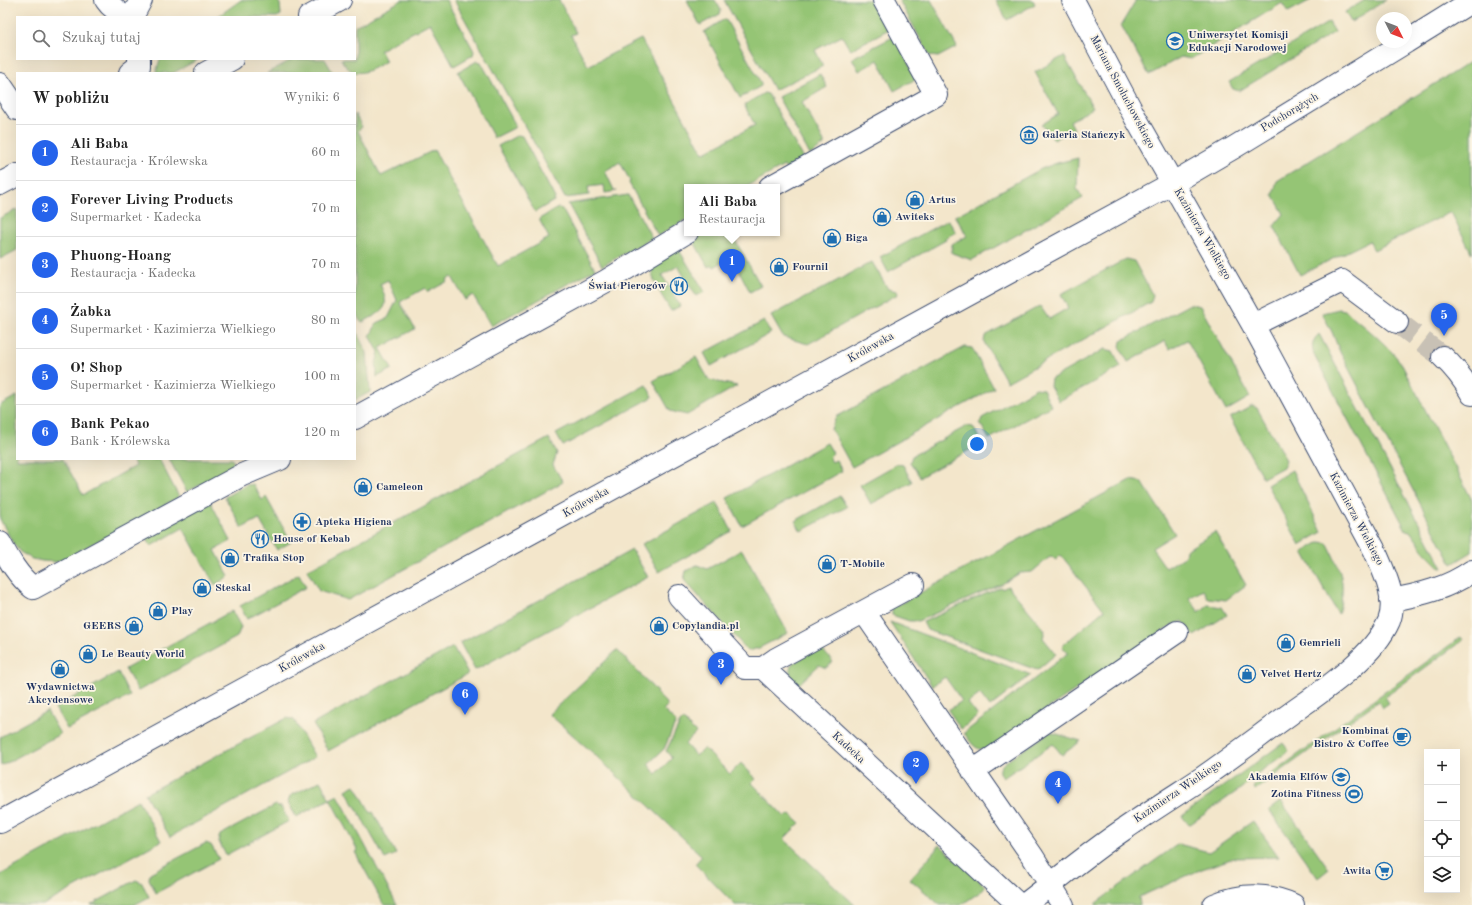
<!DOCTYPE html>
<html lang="pl">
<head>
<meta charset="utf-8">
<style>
  body { margin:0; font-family:"Old Standard TT",serif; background:#f2f2f2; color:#222 }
  .controls { position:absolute; right:12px; bottom:12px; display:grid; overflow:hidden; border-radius:0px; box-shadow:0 4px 16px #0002 }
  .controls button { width:36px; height:36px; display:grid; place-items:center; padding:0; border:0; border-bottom:1px solid #e0e0e0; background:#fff; color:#222; font:20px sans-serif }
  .compass { position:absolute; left:1376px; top:12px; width:36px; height:36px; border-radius:50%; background:#fff; box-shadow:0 4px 16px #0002; rotate:132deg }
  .you { position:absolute; left:977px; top:444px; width:14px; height:14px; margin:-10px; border:3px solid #fff; border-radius:50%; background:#1a73e8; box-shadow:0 0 0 6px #1a73e833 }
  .badge { display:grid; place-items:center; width:26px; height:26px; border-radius:50%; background:#2563eb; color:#fff; font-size:13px; font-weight:700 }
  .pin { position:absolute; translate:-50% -33px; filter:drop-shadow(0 1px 2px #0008) }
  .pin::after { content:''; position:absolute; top:21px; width:14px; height:12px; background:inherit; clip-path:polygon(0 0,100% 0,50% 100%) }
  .popup { position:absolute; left:684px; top:184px; width:96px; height:52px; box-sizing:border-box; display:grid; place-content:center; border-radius:0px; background:#fff; filter:drop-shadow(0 1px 3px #0005); font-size:13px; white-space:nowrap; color:#767676 }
  .popup b { font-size:15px; color:#222 }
  .popup::after { content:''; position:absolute; left:50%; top:100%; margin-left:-8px; border:8px solid transparent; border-top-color:#fff }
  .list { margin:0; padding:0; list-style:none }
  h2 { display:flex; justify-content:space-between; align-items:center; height:52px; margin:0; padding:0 16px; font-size:17px }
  h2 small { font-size:13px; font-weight:400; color:#767676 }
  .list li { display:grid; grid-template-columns:26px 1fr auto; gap:12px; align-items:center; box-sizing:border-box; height:56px; padding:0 16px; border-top:1px solid #e0e0e0 }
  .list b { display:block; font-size:15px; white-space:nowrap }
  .list p { margin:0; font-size:13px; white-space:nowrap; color:#767676 }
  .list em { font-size:13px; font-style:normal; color:#767676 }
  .icon { flex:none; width:22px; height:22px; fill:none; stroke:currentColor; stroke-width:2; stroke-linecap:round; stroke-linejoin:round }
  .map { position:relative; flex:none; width:1472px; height:905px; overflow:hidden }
  .search { position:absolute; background:#fff; box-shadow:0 4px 16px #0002; left:16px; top:16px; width:340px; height:44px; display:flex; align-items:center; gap:10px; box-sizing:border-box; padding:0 14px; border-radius:0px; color:#767676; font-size:15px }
  .panel { position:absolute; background:#fff; box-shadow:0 4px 16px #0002; left:16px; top:72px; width:340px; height:388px; border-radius:0px }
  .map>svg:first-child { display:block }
  .green { fill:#95c575; stroke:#587a6a }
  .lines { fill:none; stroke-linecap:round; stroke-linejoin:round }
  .minor-tunnel { stroke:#c8c1b5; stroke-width:22; stroke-dasharray:22 11; stroke-linecap:butt }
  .minor-casing { stroke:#3b4a6e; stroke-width:24 }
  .minor { stroke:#fff; stroke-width:22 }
  .labels { text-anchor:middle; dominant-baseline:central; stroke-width:3.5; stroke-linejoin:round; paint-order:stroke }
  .poi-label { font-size:11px; font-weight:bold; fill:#1b2f5e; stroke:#fcf5e5; text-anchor:start }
  .street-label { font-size:11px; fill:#1b2f5e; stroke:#fcf5e5 }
</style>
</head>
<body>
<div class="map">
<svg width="1472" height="905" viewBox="0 0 1472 905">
  <rect width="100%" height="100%" fill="#fcf5e5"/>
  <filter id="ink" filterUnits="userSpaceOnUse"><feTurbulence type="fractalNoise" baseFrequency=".025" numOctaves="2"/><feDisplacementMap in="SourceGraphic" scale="8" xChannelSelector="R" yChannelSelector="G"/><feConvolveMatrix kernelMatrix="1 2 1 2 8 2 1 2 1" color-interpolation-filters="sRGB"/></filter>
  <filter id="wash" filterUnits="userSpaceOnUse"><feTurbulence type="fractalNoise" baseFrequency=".012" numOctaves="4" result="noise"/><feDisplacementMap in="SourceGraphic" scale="16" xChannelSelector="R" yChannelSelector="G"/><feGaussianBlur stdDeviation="0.9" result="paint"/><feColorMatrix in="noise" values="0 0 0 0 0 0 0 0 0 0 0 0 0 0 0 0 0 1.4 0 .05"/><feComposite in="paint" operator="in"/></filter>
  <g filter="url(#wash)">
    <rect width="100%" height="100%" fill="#f3e6cb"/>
    <!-- green -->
    <path class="green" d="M241 0H277L280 4 281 15 277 17H217Z
      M402 0H446L474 51 473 55 454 66 430 23 380 50 386 61C369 71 353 82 341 59H355V26Z
      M454 0H559L576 33 571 35 588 66 641 39 703 153 755 125 744 105 764 93 768 94 803 159 786 169 784 166 746 187H687V219L658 236 629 183 630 181 620 162 605 171 614 190 617 191 605 193 604 185 588 187 589 195 565 198Z
      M687 0H715L721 10 720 14 700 25Z
      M724 0H875L891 28 850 50 842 36 815 50 823 66 774 90Z
      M899 0H931L957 47 938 57 930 56Z
      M996 0H1033L1035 4 1007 20Z
      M1136 0H1311L1288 12 1282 3 1191 59 1181 57 1149 75 1121 25Z
      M1365 0H1386L1351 22 1345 12Z
      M723 20H726L761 83V86L740 98 704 32Z
      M1329 22 1335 32 1239 91 1233 89 1229 82Z
      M895 36 916 79 894 91 878 60 859 71 852 58Z
      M1064 56 1093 108 1070 121 1074 129 1054 140 1046 129 1041 125 1058 114 1035 72Z
      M160 59H199L173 73H156Z
      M293 59H325L333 73H267Z
      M477 61 481 62 515 124 514 128 494 138 458 72Z
      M1472 61V254L1451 212 1374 250 1369 241 1300 275 1274 226 1284 214 1273 195 1277 181Z
      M820 74 827 87 802 102 824 142V145L810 155 778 97Z
      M355 114 362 127 358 131 381 176 434 150 498 266 549 238 539 219 558 208 562 209 595 269 491 326 473 295 465 300 452 277 447 279 448 281 428 292 425 288 400 302 415 329 380 348 392 369 377 377 376 363 379 352 370 336 377 323 388 318 397 300 388 280 380 284C391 309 385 310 363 322L360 321 355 311Z
      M518 135 522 136 555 198 554 201 535 212 498 146Z
      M1078 158 1077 189 1083 198 972 260 952 253V244L967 236 955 216 1041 169 1057 163Z
      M628 195 652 238 602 266 568 204Z
      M17 209V250L0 259V218Z
      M948 220 956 232 945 238 946 240 888 272 880 257Z
      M701 233H731L761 286 750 292 732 257 714 267 712 265 708 267 693 240V237Z
      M677 247 705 292 696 296 678 266 662 275 680 306 671 311C666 302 647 275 653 266 658 257 669 252 677 247Z
      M1126 259 1134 261 1153 296 1151 302 1007 382 984 342 985 336 1040 306 1049 319 1068 308 1061 294Z
      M872 262 888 289 897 291 898 294 808 344 783 337 771 316Z
      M1190 304 1200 306 1250 397 1226 411 1187 340 1169 349 1165 341 1128 362 1120 347 1121 341Z
      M1339 309 1345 310C1365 327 1385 342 1401 363L1472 500V552L1452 564 1340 352 1332 332 1322 313Z
      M764 321 771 333 711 366 704 353Z
      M355 328 367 353 370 392 355 400Z
      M1319 334 1443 568H1441L1425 552 1410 531 1406 530 1314 355C1311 345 1312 341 1319 334Z
      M965 347 972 348 994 388 852 467 831 429 836 417Z
      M1105 349 1113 351 1121 367 1059 401 1050 386 1051 379Z
      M696 357 709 380 737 386 687 415 670 411 653 381Z
      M646 385 653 397 563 446 556 434Z
      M1036 388 1043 389 1051 406 989 439 980 423 982 418Z
      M17 396V459H63L83 495 135 466 132 459H159L179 497 63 560 56 562 42 561 32 559 20 552 13 543 0 519V405Z
      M1252 406 1257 408 1286 460 1283 467 1263 478 1230 418Z
      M967 426 973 427 982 443 920 477 910 462 912 456Z
      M549 438 557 453 553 465 563 482 348 600 319 591 307 570Z
      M827 443 833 453 829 457 832 462 836 460 842 471 742 526 727 498Z
      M169 459H232L235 466 187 492Z
      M897 464 903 465 912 482 871 504 860 485Z
      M1292 470 1322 532 1300 545 1267 485Z
      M1130 480 1142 482 1175 534 1152 548 1166 568 1185 556 1186 550 1215 532 1246 585 1226 600 1208 598 1203 590 1189 598 1199 612 1208 605 1222 607 1227 615 1194 636 1183 621 1172 625 986 750C974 750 971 742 964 733L1068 653 1062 646 1104 610 1061 555 1056 560 1051 556 1032 572 1020 573 1002 584 918 621H909L892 615V608Z
      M253 484 262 500 266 497 291 542 277 550 259 519 242 528 225 497 246 485Z
      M840 496 847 507 801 531 795 521Z
      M210 501 231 541 215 550 229 576 215 585 183 528 151 546 145 536Z
      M717 503 732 531 659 572 642 544Z
      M1320 542 1327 543C1341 571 1347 583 1338 614L1303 552Z
      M632 550 648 577 475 670 460 643Z
      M742 550 788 633 759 648 748 651 684 580 686 571 697 565 707 569Z
      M299 574 306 587 247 619 240 606Z
      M1008 586 1045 630 1043 638 1056 654 1037 670 927 630 923 622 1001 587 1002 589Z
      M232 611 241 627 237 637 138 691 125 669Z
      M890 622 1031 675 990 707 980 694 968 703 978 716 961 729 948 710 962 701 945 677 932 686Z
      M1461 637 1463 640 1385 697 1389 703 1382 708 1378 701 1255 790 1253 787Z
      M453 647 468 674 328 751 313 724Z
      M820 647 833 662 826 668 819 665 798 685C792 679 786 670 793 663Z
      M617 650 657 692 656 693 668 705 663 710 676 722 664 749 648 764 656 774 672 758 666 751 680 723 683 720 696 733 685 744 696 756 704 748 730 774 741 763 756 779 752 783 785 817 790 814 800 823 784 839 855 905H735L695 864 702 856 593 753 549 714Z
      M118 672 130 696 67 729 55 708Z
      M47 711 60 734 1 766 0 737Z
      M287 718 294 720 315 757 170 837 145 794Z
      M1050 732 1081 741 1062 755 1053 744 1003 778C999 772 998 769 1004 763Z
      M1283 743 1289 751 1251 778 1243 787 1189 825 1182 816Z
      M320 781 330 799 338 795 397 905H384L355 852 358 851 330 799 296 817 288 802 290 796Z
      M355 785 371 813 373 812 396 854 385 859 346 790Z
      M138 800 161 841 43 905H1L0 875Z
      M1281 801 1329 869 1318 878 1269 810Z
      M276 805 281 807 289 821 226 855 218 841 220 835Z
      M1253 821 1279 857 1234 858 1202 869 1139 897 1140 905H1096V903L1178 844 1209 852Z
      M206 843 211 845 219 859 156 893 149 879 150 873Z
      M940 845 985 886 983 890 961 905H940L910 879Z
      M136 880 142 883 149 897 134 905H91Z"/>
  </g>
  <g filter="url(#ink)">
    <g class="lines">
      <!-- minor-tunnel -->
      <path class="minor-tunnel" d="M1397 322 1443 357"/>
      <!-- minor casing -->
      <g class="minor-casing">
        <path id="minor" d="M106 0 110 5 124 17
          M132 17 141 0
          M309 17 340 0
          M1406 42 1472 1
          M130 73 139 66V59
          M206 73 232 59
          M0 84 17 109
          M0 184 17 175
          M770 187 936 95 884 0
          M1253 325 1342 281 1397 322
          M1443 357C1455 368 1464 380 1472 394
          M355 418 606 281 687 232
          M0 543C9 560 18 576 33 588L242 475 280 459
          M679 596 745 668H763L1019 905
          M1391 600C1420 595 1448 588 1472 571
          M864 612 1033 857 1063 905
          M763 668 776 659 913 585
          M973 771 1177 632
          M0 822 1173 183 1233 148 1406 42
          M1024 905C1057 880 1089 853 1123 830 1149 812 1176 795 1202 778 1232 757 1261 735 1290 714 1322 691 1373 658 1389 621 1398 598 1383 570 1374 549L1253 325 1135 117 1073 0
          M1214 905C1240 894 1267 893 1293 905"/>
      </g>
      <!-- minor -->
      <use href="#minor" class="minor"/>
    </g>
  </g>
  <!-- icons -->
  <defs>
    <g id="university-ring" transform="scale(0.9)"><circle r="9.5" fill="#fcf5e5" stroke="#1f6fb2" stroke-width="1.5"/><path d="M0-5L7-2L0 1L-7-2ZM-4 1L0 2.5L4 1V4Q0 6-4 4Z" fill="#1f6fb2"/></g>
    <g id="museum-ring" transform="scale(0.9)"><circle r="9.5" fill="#fcf5e5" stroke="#1f6fb2" stroke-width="1.5"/><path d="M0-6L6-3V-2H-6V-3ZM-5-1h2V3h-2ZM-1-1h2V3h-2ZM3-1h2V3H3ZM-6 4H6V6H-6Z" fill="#1f6fb2"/></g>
    <g id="shop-ring" transform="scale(0.9)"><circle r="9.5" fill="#fcf5e5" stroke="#1f6fb2" stroke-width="1.5"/><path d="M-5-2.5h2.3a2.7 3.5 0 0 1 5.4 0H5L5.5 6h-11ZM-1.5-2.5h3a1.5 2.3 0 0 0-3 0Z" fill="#1f6fb2"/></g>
    <g id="restaurant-ring" transform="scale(0.9)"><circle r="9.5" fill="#fcf5e5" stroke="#1f6fb2" stroke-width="1.5"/><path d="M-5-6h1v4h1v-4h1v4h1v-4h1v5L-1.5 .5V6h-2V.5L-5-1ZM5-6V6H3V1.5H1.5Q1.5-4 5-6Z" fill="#1f6fb2"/></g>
    <g id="pharmacy-ring" transform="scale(0.9)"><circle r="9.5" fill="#fcf5e5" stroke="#1f6fb2" stroke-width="1.5"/><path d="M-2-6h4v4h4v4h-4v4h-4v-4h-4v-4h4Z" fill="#1f6fb2"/></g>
    <g id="cafe-ring" transform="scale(0.9)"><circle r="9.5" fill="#fcf5e5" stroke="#1f6fb2" stroke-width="1.5"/><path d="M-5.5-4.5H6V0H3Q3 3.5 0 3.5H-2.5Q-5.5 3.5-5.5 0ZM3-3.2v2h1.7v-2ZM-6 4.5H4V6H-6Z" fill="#1f6fb2"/></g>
    <g id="school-ring" transform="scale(0.9)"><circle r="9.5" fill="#fcf5e5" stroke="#1f6fb2" stroke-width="1.5"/><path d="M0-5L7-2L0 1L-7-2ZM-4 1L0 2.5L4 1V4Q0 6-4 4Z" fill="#1f6fb2"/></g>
    <g id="stadium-ring" transform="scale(0.9)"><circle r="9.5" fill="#fcf5e5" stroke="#1f6fb2" stroke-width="1.5"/><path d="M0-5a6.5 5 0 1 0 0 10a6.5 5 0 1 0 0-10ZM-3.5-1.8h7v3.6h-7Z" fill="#1f6fb2"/></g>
    <g id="supermarket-ring" transform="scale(0.9)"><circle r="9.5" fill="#fcf5e5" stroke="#1f6fb2" stroke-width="1.5"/><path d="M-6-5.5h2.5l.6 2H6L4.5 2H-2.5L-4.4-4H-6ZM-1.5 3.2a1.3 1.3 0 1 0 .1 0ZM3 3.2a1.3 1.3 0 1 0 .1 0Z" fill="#1f6fb2"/></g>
  </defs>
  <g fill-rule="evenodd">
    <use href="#university-ring" x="1175" y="41"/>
    <use href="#museum-ring" x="1029" y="135"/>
    <use href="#shop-ring" x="915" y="200"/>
    <use href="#shop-ring" x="882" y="217"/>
    <use href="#shop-ring" x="832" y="238"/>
    <use href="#shop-ring" x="779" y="267"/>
    <use href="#restaurant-ring" x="679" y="286"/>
    <use href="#shop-ring" x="363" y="487"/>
    <use href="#pharmacy-ring" x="302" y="522"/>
    <use href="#restaurant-ring" x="260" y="539"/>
    <use href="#shop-ring" x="230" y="558"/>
    <use href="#shop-ring" x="827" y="564"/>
    <use href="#shop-ring" x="202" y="588"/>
    <use href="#shop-ring" x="158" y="611"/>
    <use href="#shop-ring" x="134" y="626"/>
    <use href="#shop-ring" x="659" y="626"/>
    <use href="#shop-ring" x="1286" y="643"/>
    <use href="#shop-ring" x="88" y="654"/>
    <use href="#shop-ring" x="60" y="669"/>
    <use href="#shop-ring" x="1247" y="674"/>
    <use href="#cafe-ring" x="1402" y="737"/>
    <use href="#school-ring" x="1341" y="777"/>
    <use href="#stadium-ring" x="1354" y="794"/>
    <use href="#supermarket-ring" x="1384" y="871"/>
  </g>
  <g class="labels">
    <!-- poi labels -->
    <g class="poi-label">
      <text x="1188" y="35">Uniwersytet Komisji<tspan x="1188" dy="13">Edukacji Narodowej</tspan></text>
      <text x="1042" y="135">Galeria Stańczyk</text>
      <text x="928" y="200">Artus</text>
      <text x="895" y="217">Awiteks</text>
      <text x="845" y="238">Biga</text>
      <text x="792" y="267">Fournil</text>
      <text x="666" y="286" text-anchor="end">Świat Pierogów</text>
      <text x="376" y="487">Cameleon</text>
      <text x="315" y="522">Apteka Higiena</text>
      <text x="273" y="539">House of Kebab</text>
      <text x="243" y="558">Trafika Stop</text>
      <text x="840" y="564">T-Mobile</text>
      <text x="215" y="588">Steskal</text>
      <text x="171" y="611">Play</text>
      <text x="121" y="626" text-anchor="end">GEERS</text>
      <text x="672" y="626">Copylandia.pl</text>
      <text x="1299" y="643">Gemrieli</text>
      <text x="101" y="654">Le Beauty World</text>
      <text x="1260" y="674">Velvet Hertz</text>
      <text x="60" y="687" text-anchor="middle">Wydawnictwa<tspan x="60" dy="13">Akcydensowe</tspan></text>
      <text x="1389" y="731" text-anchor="end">Kombinat<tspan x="1389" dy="13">Bistro &amp; Coffee</tspan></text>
      <text x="1328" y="777" text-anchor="end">Akademia Elfów</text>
      <text x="1341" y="794" text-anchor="end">Zotina Fitness</text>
      <text x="1371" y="871" text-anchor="end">Awita</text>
    </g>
    <!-- street labels -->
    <g class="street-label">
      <text transform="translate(1122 92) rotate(62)">Mariana Smoluchowskiego</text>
      <text transform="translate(1290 113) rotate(-31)">Podchorążych</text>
      <text transform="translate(1202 234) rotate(60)">Kazimierza Wielkiego</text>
      <text transform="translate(871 348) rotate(-29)">Królewska</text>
      <text transform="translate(586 503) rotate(-29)">Królewska</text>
      <text transform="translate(1356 519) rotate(62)">Kazimierza Wielkiego</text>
      <text transform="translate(302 658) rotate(-29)">Królewska</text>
      <text transform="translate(848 748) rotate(43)">Kadecka</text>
      <text transform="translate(1178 792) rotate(-34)">Kazimierza Wielkiego</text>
    </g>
  </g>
</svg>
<div class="controls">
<button>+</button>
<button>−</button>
<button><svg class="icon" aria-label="locate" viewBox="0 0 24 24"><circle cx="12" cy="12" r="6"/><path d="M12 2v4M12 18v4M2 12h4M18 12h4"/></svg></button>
<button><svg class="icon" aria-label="layers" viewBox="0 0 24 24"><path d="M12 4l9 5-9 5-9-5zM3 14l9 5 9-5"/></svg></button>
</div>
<svg class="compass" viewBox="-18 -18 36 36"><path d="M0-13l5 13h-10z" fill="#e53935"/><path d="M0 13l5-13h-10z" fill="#767676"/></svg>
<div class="you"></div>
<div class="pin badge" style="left:732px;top:282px">1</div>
<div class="popup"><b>Ali Baba</b>Restauracja</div>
<div class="pin badge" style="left:916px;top:784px">2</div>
<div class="pin badge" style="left:721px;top:685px">3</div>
<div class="pin badge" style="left:1058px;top:804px">4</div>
<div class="pin badge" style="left:1444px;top:336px">5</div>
<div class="pin badge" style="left:465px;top:715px">6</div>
<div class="search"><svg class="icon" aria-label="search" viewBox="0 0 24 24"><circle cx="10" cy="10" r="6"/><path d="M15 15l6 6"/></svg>Szukaj tutaj</div>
<section class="panel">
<h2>W pobliżu<small>Wyniki: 6</small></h2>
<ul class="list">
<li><span class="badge">1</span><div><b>Ali Baba</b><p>Restauracja · Królewska</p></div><em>60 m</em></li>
<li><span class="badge">2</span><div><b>Forever Living Products</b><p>Supermarket · Kadecka</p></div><em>70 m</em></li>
<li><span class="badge">3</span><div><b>Phuong-Hoang</b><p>Restauracja · Kadecka</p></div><em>70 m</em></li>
<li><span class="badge">4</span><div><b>Żabka</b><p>Supermarket · Kazimierza Wielkiego</p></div><em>80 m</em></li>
<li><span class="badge">5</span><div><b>O! Shop</b><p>Supermarket · Kazimierza Wielkiego</p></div><em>100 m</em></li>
<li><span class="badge">6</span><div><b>Bank Pekao</b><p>Bank · Królewska</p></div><em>120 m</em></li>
</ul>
</section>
</div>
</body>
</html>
